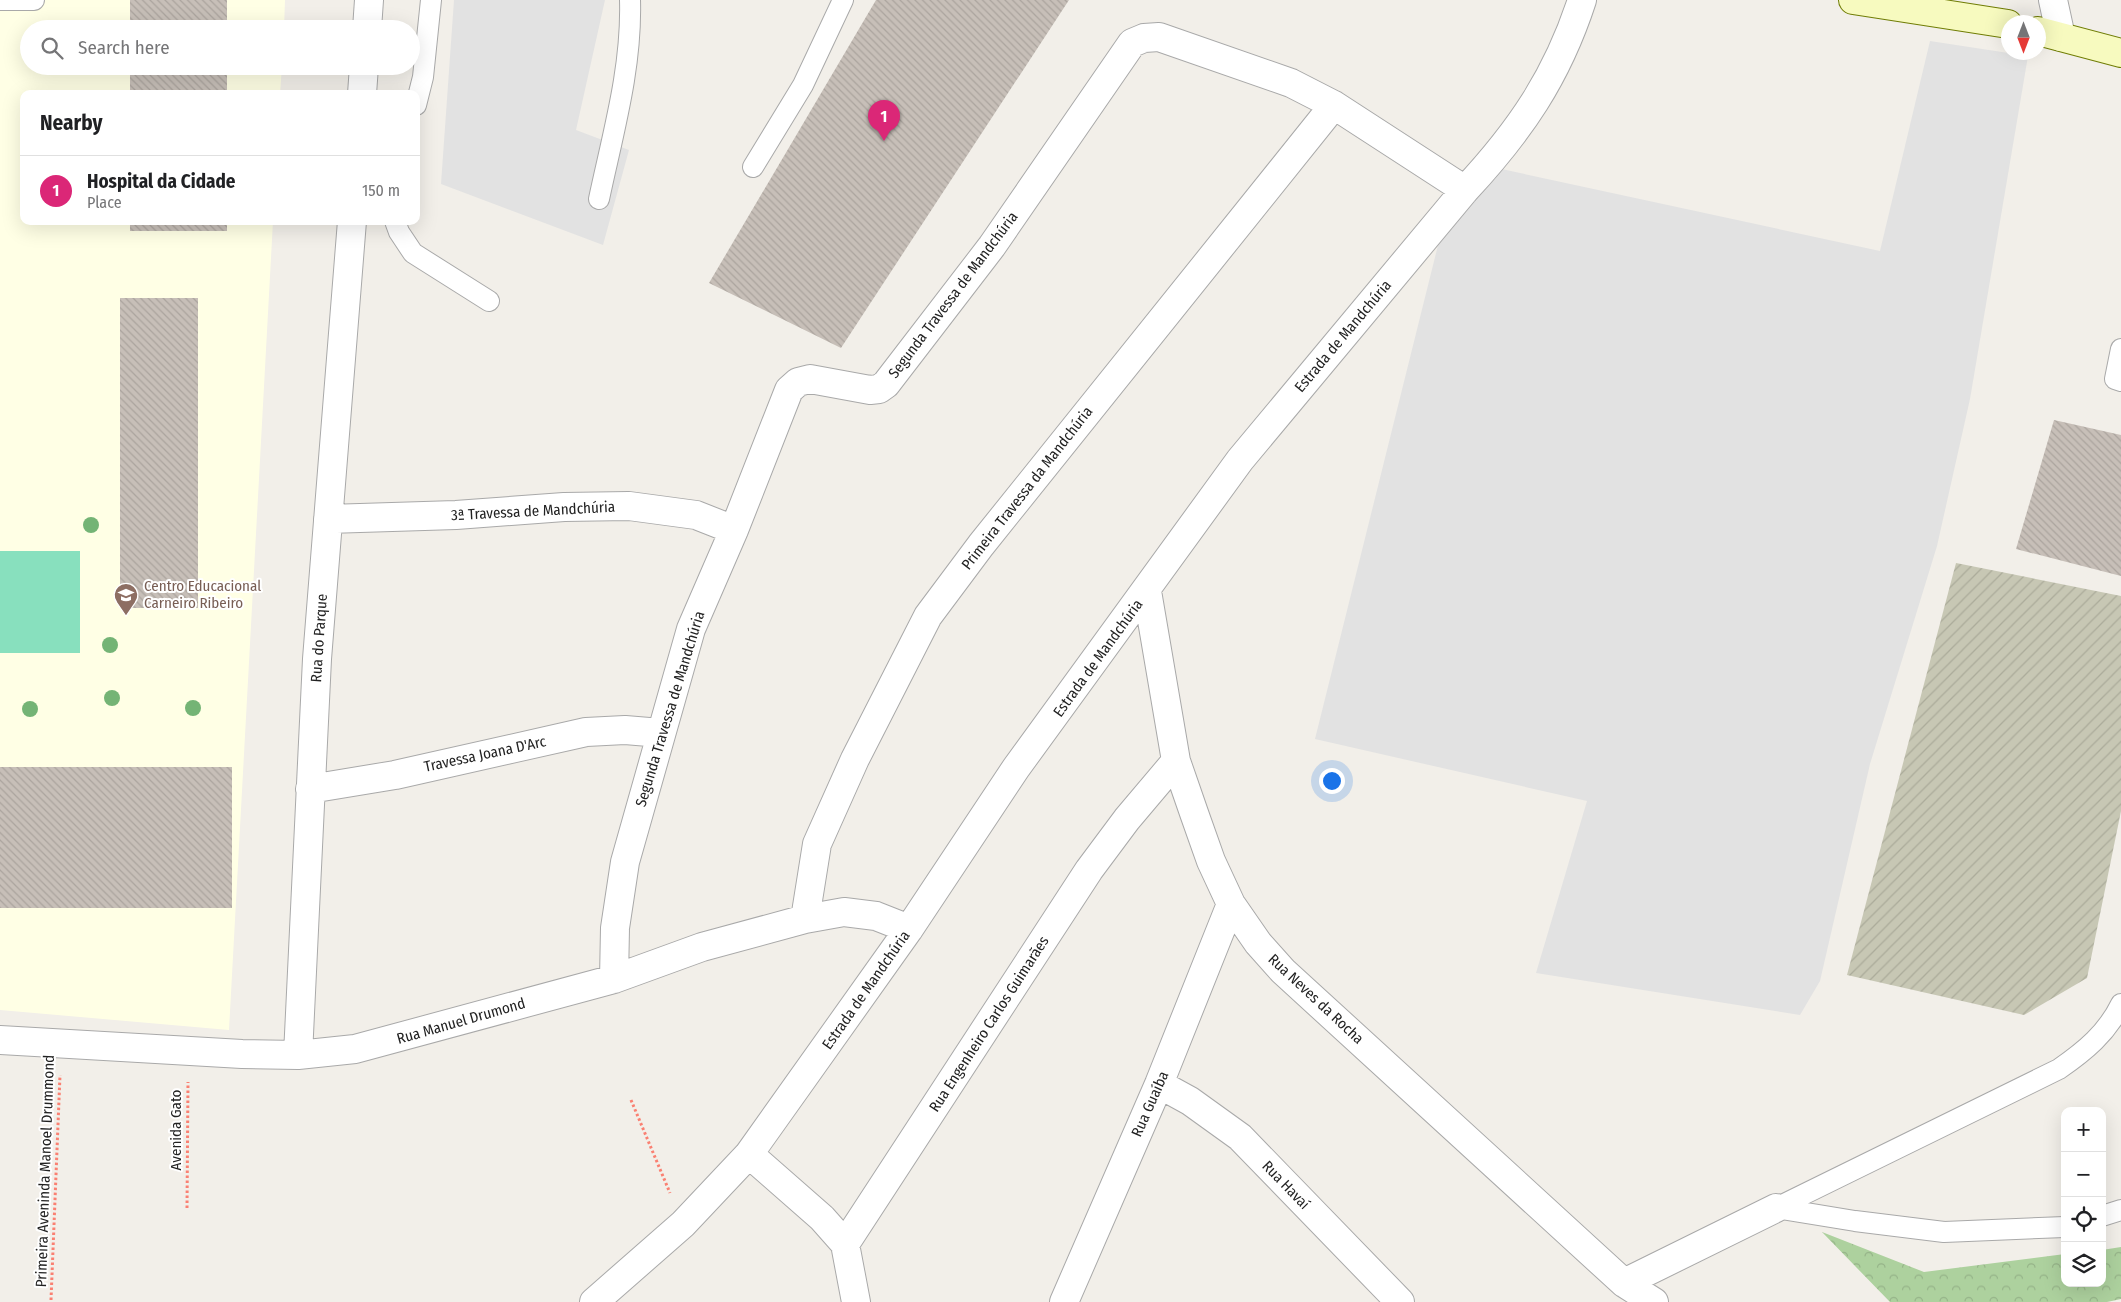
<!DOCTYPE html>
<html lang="en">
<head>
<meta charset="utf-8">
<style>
  body { margin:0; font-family:"Fira Sans Condensed",sans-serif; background:#f2f2f2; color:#202124 }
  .controls { position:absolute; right:15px; bottom:15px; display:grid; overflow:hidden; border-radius:10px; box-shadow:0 5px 20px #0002 }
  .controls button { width:45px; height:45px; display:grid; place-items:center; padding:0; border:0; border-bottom:1px solid #e0e0e0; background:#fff; color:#202124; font:25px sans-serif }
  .compass { position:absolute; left:2001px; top:15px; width:45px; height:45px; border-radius:50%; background:#fff; box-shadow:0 5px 20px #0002; rotate:180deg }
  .you { position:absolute; left:1331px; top:780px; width:18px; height:18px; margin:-12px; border:4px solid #fff; border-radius:50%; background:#1a73e8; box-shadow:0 0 0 8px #1a73e833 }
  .badge { display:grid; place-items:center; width:32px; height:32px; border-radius:50%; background:#db2777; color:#fff; font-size:16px; font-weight:700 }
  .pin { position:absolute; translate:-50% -41px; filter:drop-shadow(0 1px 2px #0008) }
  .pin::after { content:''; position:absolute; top:26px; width:18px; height:15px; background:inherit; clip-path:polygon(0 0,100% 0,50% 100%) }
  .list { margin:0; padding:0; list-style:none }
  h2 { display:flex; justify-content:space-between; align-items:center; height:65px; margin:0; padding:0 20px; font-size:21px }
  h2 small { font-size:16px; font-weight:400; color:#757577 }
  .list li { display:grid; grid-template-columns:32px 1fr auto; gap:15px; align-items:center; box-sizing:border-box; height:70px; padding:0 20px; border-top:1px solid #e0e0e0 }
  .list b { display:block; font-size:19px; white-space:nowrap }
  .list p { margin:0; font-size:16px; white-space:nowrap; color:#757577 }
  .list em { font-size:16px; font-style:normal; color:#757577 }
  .icon { flex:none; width:28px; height:28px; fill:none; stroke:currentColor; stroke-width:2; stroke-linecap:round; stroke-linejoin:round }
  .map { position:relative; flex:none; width:2121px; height:1302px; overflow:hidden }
  .search { position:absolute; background:#fff; box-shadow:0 5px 20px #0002; left:20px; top:20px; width:400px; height:55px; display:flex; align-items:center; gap:12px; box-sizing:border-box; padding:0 18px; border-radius:28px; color:#757577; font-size:19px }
  .panel { position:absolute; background:#fff; box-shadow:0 5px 20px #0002; left:20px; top:90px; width:400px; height:135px; border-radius:10px }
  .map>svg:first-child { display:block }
  .education { fill:#ffffe5 }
  .construction { fill:url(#construction-furrows) }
  .forest { fill:url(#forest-crowns) }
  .pitch { fill:#88e0be }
  .parking { fill:#e2e2e2 }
  .building { fill:url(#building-back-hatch) }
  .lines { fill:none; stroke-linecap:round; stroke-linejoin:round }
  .lane-casing { stroke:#a9a9a9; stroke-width:22 }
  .street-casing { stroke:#a9a9a9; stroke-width:30 }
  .secondary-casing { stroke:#707d05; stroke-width:30 }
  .path { stroke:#fa8072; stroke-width:3; stroke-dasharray:2.5 2.5; stroke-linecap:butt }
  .lane { stroke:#fff; stroke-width:20 }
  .street { stroke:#fff; stroke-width:28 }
  .secondary { stroke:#f7fabf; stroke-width:28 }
  .tree { fill:#74b475 }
  .labels { text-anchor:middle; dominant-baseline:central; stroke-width:4; stroke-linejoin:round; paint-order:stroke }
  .street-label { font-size:15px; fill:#222; stroke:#fff }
  .education-label { font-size:15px; fill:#785e54; stroke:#fff; text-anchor:start }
</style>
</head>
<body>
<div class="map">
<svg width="2121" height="1302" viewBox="0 0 2121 1302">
  <defs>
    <pattern id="construction-furrows" width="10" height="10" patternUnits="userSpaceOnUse" patternTransform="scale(1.25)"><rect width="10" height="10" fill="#c7c7b4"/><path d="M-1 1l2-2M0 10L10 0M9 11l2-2" fill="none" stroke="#abab9a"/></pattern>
    <pattern id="forest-crowns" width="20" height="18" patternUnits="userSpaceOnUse" patternTransform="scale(1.25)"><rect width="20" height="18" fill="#add19e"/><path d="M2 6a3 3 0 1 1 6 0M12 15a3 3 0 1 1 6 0" fill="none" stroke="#95b388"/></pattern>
    <pattern id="building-back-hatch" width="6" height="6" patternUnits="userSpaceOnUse" patternTransform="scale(1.25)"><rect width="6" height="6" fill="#c7bfb8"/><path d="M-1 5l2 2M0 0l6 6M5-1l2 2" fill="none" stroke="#aba49e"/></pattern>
  </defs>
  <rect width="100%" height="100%" fill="#f2efe9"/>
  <!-- education -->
  <path class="education" d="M0 0H285L284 29H29V66H282L280 94H24V221H273L229 1030 0 1010Z"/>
  <!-- construction -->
  <path class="construction" d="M1956 563 2121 596V811L2087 978 2024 1015 1847 975Z"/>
  <!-- forest -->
  <path class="forest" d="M1822 1232 1924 1272 2065 1254V1283H2102V1250L2121 1247V1299L2107 1302H1890Z"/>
  <!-- pitch -->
  <path class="pitch" d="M0 551H80V653H0Z"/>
  <!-- parking -->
  <path class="parking" d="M454 0H605L576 130 629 150 603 245 441 184Z
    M1930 41 2028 56 1970 399 1937 546 1870 764 1820 981 1800 1015 1536 973 1587 801 1315 739 1450 197 1483 165 1880 251Z"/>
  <!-- building -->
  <path class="building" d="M130 0H227V29H130Z
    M876 0H1069L841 348 709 283Z
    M130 66H227V94H130Z
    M130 221H227V231H130Z
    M120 298H198V608H120Z
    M2054 420 2121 435V576L2016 549Z
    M0 767H232V908H0Z"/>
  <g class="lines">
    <!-- lane casing -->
    <g class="lane-casing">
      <path id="lane" d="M0 0H34
        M416 105 423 77 431 0
        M753 167 803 85 843 0
        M599 199C613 133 632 68 630 0
        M395 221 399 232 413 253 489 301
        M2121 349 2115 379 2121 381
        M1776 1208 2059 1069C2085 1051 2107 1033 2121 1004
        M1776 1208 1855 1221 1944 1232 2065 1227
        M2102 1216 2121 1210"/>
    </g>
    <!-- street casing -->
    <g class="street-casing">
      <path id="street" d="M2053 0 2061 37
        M367 29 369 0
        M362 94 364 66
        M328 519 456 515 564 507 629 506 696 515 734 530
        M1147 591 1176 761 1194 813 1211 861 1231 904 1258 943 1283 971 1624 1283 1654 1302
        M310 789 395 775 586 732 625 730 661 733
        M805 919 817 844 855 759 928 616 981 545 1334 105
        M614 979 615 928 625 862 691 629 734 530 789 390 798 382 810 379 870 390 879 389 886 384 992 246 1132 43 1144 38 1159 37 1291 83 1334 105 1465 190
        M0 1040 242 1054 298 1055 355 1049 614 979 702 947 805 919 844 912 876 916 909 929
        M298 1055 317 659 352 221
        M1159 1084 1190 1101 1240 1137 1400 1302
        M749 1154 822 1218 845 1244
        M1624 1283 1776 1208
        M594 1302 683 1224 749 1154 909 929 1016 768 1240 460 1465 190C1520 131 1557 77 1582 0
        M856 1302 845 1244 1089 870 1127 819 1176 761
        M1064 1302 1159 1084 1231 904"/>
    </g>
    <!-- secondary casing -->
    <g class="secondary-casing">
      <path id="secondary" d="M1853 0 2008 24
        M2038 31 2121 53"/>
    </g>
    <!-- path -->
    <path class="path" d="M631 1100 670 1193
      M187 1208 188 1082
      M51 1300 60 1075"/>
    <!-- lane -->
    <use href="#lane" class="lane"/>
    <!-- street -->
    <use href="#street" class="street"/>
    <!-- secondary -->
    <use href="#secondary" class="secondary"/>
  </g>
  <!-- trees -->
  <g class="tree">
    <circle cx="91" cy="525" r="8"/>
    <circle cx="110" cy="645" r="8"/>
    <circle cx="112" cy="698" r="8"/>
    <circle cx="193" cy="708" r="8"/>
    <circle cx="30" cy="709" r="8"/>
  </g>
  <!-- icons -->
  <defs>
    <g id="school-pin" transform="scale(1.25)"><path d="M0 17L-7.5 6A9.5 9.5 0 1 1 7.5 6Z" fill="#8d6e63" stroke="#fff"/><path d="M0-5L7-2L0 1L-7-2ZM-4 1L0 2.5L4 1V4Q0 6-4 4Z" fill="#fff"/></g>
  </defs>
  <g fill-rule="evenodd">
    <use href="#school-pin" x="126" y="595"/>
  </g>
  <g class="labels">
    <!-- street labels -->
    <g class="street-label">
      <text transform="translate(953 295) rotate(-53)">Segunda Travessa de Mandchúria</text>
      <text transform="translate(1343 336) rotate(-50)">Estrada de Mandchúria</text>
      <text transform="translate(1027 488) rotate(-52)">Primeira Travessa da Mandchúria</text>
      <text transform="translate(533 511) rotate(-3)">3ª Travessa de Mandchúria</text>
      <text transform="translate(319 638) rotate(-86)">Rua do Parque</text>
      <text transform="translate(1098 658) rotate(-54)">Estrada de Mandchúria</text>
      <text transform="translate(670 709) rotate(-73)">Segunda Travessa de Mandchúria</text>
      <text transform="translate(485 754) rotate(-12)">Travessa Joana D'Arc</text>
      <text transform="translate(866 990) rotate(-55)">Estrada de Mandchúria</text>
      <text transform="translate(1316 999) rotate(43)">Rua Neves da Rocha</text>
      <text transform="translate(461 1021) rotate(-16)">Rua Manuel Drumond</text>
      <text transform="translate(989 1024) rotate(-57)">Rua Engenheiro Carlos Guimarães</text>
      <text transform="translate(1150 1104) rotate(-66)">Rua Guaíba</text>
      <text transform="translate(176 1130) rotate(-90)">Avenida Gato</text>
      <text transform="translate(45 1171) rotate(-88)">Primeira Aveninda Manoel Drummond</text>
      <text transform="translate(1286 1185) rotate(46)">Rua Havaí</text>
    </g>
    <!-- education labels -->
    <g class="education-label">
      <text x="144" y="586">Centro Educacional<tspan x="144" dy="17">Carneiro Ribeiro</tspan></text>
    </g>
  </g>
</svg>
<div class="controls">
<button>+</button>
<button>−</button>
<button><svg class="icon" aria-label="locate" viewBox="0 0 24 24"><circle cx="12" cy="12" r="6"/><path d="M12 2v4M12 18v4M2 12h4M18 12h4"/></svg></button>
<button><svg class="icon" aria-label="layers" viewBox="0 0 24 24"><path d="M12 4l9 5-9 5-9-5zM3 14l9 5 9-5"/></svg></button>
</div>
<svg class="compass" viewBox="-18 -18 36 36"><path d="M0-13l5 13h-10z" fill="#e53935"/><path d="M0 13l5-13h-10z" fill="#757577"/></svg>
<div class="you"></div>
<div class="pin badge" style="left:884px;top:141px">1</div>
<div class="search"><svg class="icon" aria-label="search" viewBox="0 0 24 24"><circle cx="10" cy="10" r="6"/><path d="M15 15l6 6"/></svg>Search here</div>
<section class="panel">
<h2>Nearby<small></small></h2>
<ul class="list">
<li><span class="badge">1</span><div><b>Hospital da Cidade</b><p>Place</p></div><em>150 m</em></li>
</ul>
</section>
</div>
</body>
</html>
